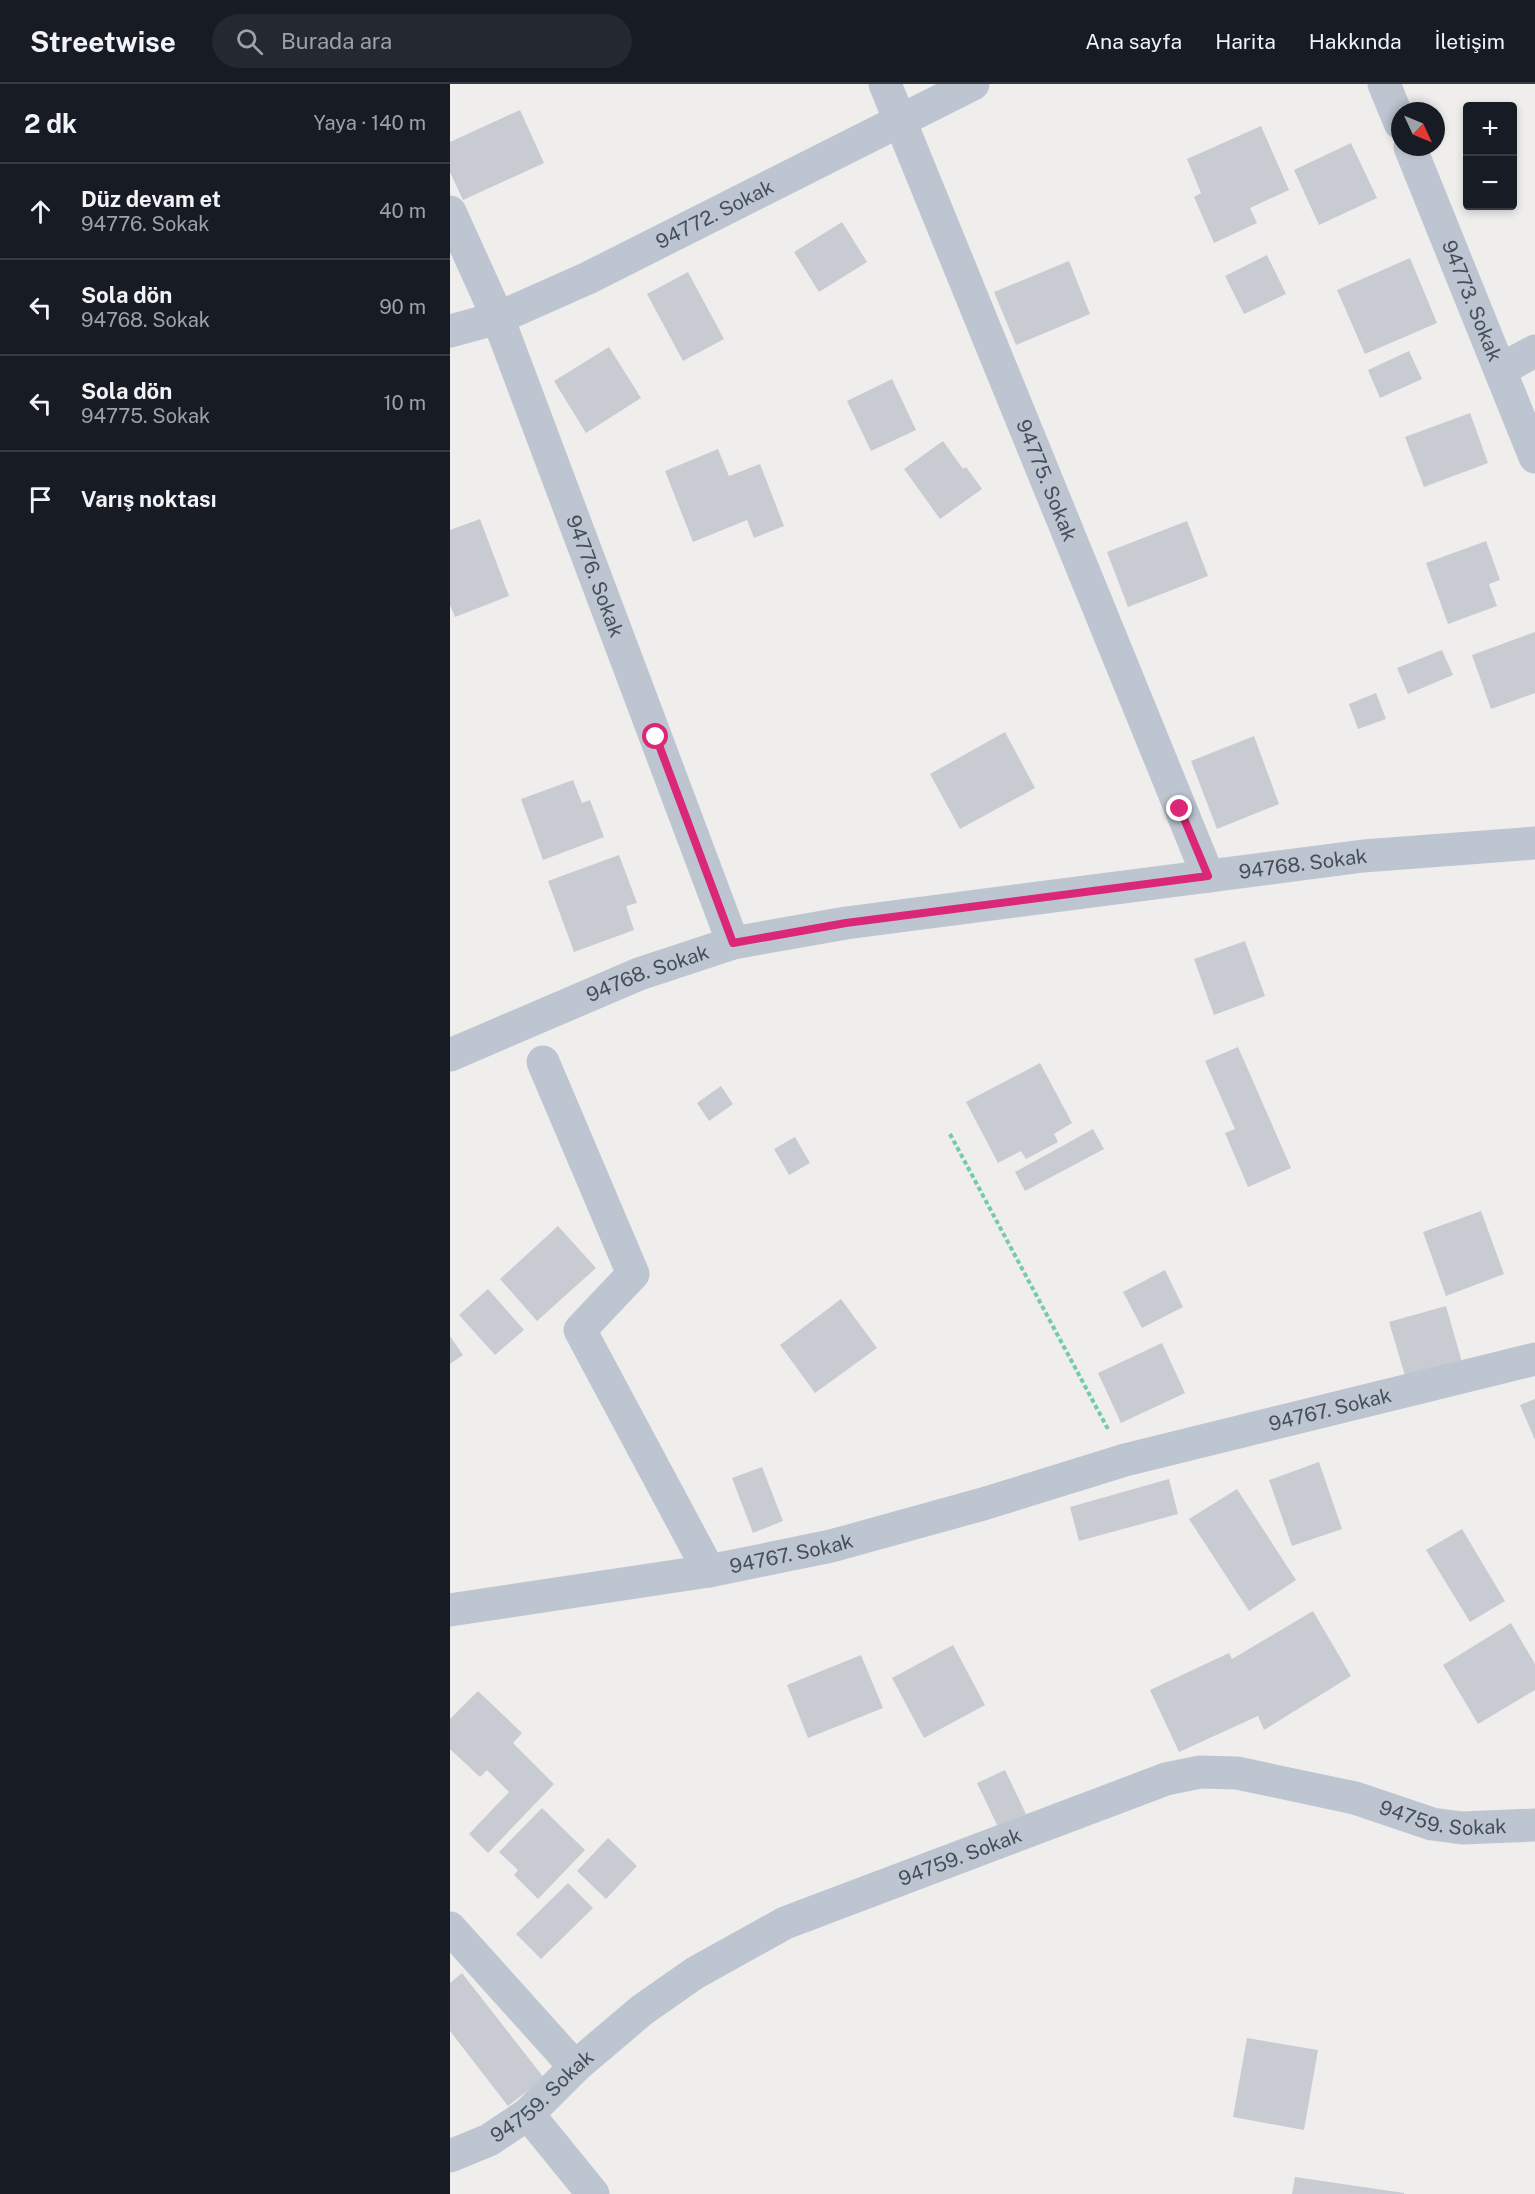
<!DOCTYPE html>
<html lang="tr">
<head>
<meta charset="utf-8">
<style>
  body { margin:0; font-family:"Public Sans",sans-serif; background:#242831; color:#f1f3f6 }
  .controls { position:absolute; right:18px; top:18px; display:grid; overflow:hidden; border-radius:6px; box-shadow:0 3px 9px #0003 }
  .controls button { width:54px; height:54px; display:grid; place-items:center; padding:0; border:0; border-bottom:2px solid #363941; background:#171b24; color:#f1f3f6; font:30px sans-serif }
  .compass { position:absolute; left:941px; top:18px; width:54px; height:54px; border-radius:50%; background:#171b24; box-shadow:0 3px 9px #0003; rotate:134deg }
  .stop { position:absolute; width:18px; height:18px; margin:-14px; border:4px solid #db2777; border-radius:50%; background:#fff }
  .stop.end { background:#db2777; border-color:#fff; box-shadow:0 2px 6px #0008 }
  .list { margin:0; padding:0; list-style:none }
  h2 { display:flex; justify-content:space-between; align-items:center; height:78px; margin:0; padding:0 24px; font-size:26px }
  h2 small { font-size:20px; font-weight:400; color:#9ea1a6 }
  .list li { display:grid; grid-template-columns:39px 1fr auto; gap:18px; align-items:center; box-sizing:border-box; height:96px; padding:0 24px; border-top:2px solid #363941 }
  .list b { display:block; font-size:22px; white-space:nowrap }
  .list p { margin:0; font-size:20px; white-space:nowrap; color:#9ea1a6 }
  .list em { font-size:20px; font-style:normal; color:#9ea1a6 }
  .icon { flex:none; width:33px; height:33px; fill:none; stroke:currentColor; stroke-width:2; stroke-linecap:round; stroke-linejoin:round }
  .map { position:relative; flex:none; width:1085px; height:2110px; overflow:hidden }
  header { display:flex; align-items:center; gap:36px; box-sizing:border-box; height:84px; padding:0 30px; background:#171b24; border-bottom:2px solid #363941 }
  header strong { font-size:28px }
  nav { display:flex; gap:33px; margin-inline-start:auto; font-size:21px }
  .search { width:420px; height:54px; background:#242831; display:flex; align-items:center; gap:15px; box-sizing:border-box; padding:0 21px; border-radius:33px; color:#9ea1a6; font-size:22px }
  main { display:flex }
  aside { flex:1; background:#171b24 }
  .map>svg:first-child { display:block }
  .building { fill:#c9cbd3 }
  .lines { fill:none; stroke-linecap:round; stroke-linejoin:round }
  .path { stroke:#71cda6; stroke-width:4; stroke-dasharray:4.5 3; stroke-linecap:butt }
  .minor { stroke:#bdc6d0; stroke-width:33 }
  .tertiary { stroke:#bdc6d0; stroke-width:33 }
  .route { stroke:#db2777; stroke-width:8 }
  .labels { text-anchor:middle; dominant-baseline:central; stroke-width:6; stroke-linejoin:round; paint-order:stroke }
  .street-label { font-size:20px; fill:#454f5a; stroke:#fff }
</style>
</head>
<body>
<header>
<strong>Streetwise</strong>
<div class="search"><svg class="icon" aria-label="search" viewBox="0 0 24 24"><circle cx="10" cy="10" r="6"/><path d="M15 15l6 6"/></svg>Burada ara</div>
<nav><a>Ana sayfa</a><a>Harita</a><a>Hakkında</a><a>İletişim</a></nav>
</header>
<main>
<aside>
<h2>2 dk<small>Yaya · 140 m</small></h2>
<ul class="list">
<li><svg class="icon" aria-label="ahead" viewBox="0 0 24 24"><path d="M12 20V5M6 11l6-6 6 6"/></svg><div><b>Düz devam et</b><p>94776. Sokak</p></div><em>40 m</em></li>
<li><svg class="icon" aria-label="left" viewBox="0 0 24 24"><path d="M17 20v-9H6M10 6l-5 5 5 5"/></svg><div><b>Sola dön</b><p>94768. Sokak</p></div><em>90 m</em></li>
<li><svg class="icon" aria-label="left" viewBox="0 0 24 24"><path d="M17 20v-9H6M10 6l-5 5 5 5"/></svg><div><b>Sola dön</b><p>94775. Sokak</p></div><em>10 m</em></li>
<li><svg class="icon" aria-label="arrive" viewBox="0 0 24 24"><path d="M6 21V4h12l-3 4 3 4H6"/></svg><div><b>Varış noktası</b></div></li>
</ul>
</aside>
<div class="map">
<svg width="1085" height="2110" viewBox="0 0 1085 2110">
  <rect width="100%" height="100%" fill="#f0eded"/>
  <!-- building -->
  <path class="building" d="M70 26 94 79 13 116 0 88V58Z
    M811 42 839 106 800 124 807 139 764 159 744 113 751 109 737 75Z
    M901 59 927 114 869 141 844 86Z
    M392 138 417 178 369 208 344 168Z
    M817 171 836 210 794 230 775 192Z
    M960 174 987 239 915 270 887 206Z
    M619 177 640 230 566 261 544 208Z
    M238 188 274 255 233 277 197 210Z
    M159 263 191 314 136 349 104 297Z
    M959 267 972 295 930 314 918 286Z
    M442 295 466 346 421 367 397 317Z
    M1020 329 1038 379 974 403 955 353Z
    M493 357 513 385 516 383 532 405 490 435 454 385Z
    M268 365 279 392 310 380 334 442 304 454 297 436 243 458 215 387Z
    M30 435 59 512 5 533 0 521V446Z
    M737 437 758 492 678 523 657 468Z
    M1036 457 1050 496 1039 500 1047 522 998 540 976 479Z
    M1085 548V609L1041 625 1022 571Z
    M992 566 1003 591 958 610 947 584Z
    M926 609 936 635 908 645 899 620Z
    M555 648 585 704 510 745 480 690Z
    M804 652 829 720 767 745 741 677Z
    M123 696 132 719 140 716 154 753 93 776 71 715Z
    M169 771 187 819 176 822 184 846 124 868 98 797Z
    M795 857 815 912 764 931 744 875Z
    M788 963 841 1084 798 1103 775 1049 785 1045 755 977Z
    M590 979 622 1039 604 1050 608 1058 576 1075 571 1067 548 1079 516 1018Z
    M271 1002 283 1020 259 1037 247 1019Z
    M643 1045 654 1065 575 1107 565 1088Z
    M345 1053 360 1079 339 1091 324 1065Z
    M1031 1127 1054 1190 996 1212 973 1148Z
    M108 1142 146 1184 87 1237 50 1195Z
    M715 1186 733 1223 692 1244 673 1208Z
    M38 1205 74 1246 45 1271 9 1231Z
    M391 1215 427 1264 365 1309 330 1261Z
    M996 1222 1012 1278 956 1295 939 1238Z
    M0 1252 13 1271 0 1280Z
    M712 1259 735 1309 671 1339 648 1289Z
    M1085 1315V1356L1070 1321Z
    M869 1378 892 1445 842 1462 819 1396Z
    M312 1383 333 1437 303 1449 282 1394Z
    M719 1395 728 1430 629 1457 620 1423Z
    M787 1405 846 1496 799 1527 739 1435Z
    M1012 1445 1055 1517 1020 1538 976 1466Z
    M863 1527 901 1592 814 1646 808 1632 729 1668 700 1606 779 1569 782 1575Z
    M1061 1539 1085 1580V1606L1028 1640 993 1581Z
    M503 1561 535 1621 474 1654 442 1594Z
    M411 1571 433 1624 358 1654 337 1601Z
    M28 1607 72 1649 63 1659 104 1700 38 1769 19 1750 59 1708 37 1686 30 1693 0 1665V1635Z
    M555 1686 576 1730 548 1743 527 1699Z
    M92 1724 135 1766 88 1815 64 1791 68 1786 49 1768Z
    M158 1754 187 1782 156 1815 127 1787Z
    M118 1799 143 1824 91 1875 66 1850Z
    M12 1889 94 1994 58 2022 0 1947V1899Z
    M797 1954 868 1966 854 2046 783 2033Z
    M845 2093 954 2109V2110H842Z"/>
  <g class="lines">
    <!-- path -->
    <path class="path" d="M500 1050 659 1347"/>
    <!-- minor -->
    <g class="minor">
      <path id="s1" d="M435 0 758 792"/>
      <path d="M934 0 950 39"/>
      <path id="s2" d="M960 63 1085 373"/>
      <path id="s3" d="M0 128 48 234 283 859"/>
      <path id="s4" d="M0 247 48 234 138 194 523 0"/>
      <path d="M1050 286 1085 267"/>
      <path d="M93 978 183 1190 130 1246 259 1487"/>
      <path id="s5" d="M0 1526 259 1487 381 1462 533 1420 675 1376 1085 1275"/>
      <path d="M0 1844 125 1983"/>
      <path d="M78 2030 143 2110"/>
      <path id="s6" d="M0 2072 39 2056 78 2030 125 1983 192 1926 245 1889 335 1839 716 1695 750 1688 787 1689 905 1714 982 1740 1012 1744 1085 1741"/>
    </g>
    <!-- tertiary -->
    <path class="tertiary" id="s7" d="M0 971 189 890 283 859 396 839 913 772 1085 759"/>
  </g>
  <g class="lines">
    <!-- route -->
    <path class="route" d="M206 653 283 859 396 839 758 792 730 725"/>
  </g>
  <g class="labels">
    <!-- street labels -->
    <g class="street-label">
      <text stroke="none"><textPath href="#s4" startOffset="290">94772. Sokak</textPath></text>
      <text stroke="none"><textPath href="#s2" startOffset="166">94773. Sokak</textPath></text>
      <text stroke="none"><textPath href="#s1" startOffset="428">94775. Sokak</textPath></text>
      <text stroke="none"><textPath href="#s3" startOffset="392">94776. Sokak</textPath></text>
      <text stroke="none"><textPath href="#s7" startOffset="880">94768. Sokak</textPath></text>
      <text stroke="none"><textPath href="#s7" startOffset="214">94768. Sokak</textPath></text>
      <text stroke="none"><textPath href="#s5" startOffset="904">94767. Sokak</textPath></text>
      <text stroke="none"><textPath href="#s5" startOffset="346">94767. Sokak</textPath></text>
      <text stroke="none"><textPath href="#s6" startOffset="1102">94759. Sokak</textPath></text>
      <text stroke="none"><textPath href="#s6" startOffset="598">94759. Sokak</textPath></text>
      <text stroke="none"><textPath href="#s6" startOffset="111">94759. Sokak</textPath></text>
    </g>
  </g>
</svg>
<div class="controls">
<button>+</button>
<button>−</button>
</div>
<svg class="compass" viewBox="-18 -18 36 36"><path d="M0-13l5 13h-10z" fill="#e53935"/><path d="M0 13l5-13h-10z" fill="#9ea1a6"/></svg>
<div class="stop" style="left:206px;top:653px"></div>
<div class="stop end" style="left:730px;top:725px"></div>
</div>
</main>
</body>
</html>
